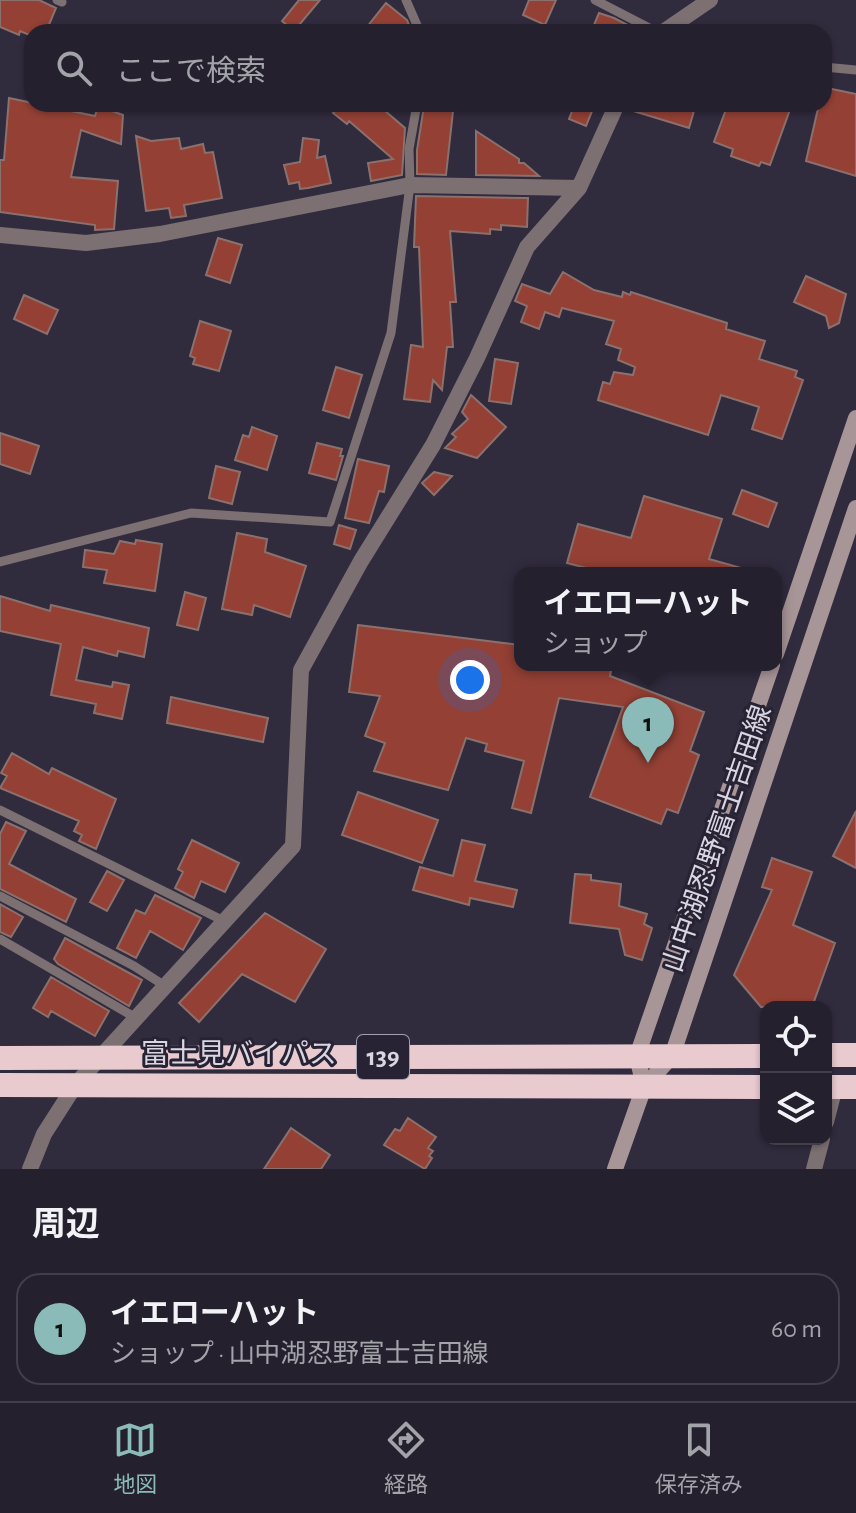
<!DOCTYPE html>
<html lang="ja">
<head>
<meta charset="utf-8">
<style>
  body { margin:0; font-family:"Alegreya Sans","Noto Sans JP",sans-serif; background:#312d3a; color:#f1f3f6 }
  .controls { position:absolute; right:24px; bottom:24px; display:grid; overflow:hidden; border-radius:16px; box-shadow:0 2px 6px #0004 }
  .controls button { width:72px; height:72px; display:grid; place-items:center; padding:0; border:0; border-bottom:2px solid #423e4a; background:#25202e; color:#f1f3f6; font:40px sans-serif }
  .you { position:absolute; left:470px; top:680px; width:28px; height:28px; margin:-20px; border:6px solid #fff; border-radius:50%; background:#1a73e8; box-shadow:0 0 0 12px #1a73e833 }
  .badge { display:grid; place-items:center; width:52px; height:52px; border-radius:50%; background:#8bbbb9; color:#111; font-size:26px; font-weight:700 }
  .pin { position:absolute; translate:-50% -66px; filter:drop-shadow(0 2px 4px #0008) }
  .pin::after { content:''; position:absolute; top:42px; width:28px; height:24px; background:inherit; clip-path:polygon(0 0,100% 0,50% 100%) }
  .popup { position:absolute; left:514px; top:567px; width:268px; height:104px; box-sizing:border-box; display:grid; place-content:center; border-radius:16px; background:#25202e; filter:drop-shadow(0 2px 6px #0005); font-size:26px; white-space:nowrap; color:#a3a3aa }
  .popup b { font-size:30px; color:#f1f3f6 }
  .popup::after { content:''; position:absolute; left:50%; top:100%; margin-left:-16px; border:16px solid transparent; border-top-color:#25202e }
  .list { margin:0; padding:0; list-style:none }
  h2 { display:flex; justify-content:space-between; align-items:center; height:104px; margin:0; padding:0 32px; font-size:34px }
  h2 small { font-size:26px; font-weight:400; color:#a3a3aa }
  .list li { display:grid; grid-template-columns:52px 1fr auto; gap:24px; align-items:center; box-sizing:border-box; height:112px; margin:0 16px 16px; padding:0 16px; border:2px solid #423e4a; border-radius:24px }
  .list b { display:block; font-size:30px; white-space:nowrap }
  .list p { margin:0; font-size:26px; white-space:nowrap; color:#a3a3aa }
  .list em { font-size:26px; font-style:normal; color:#a3a3aa }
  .icon { flex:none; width:44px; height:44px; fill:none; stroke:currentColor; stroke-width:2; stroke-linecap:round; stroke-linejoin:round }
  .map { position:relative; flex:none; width:856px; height:1169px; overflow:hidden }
  .search { position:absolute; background:#25202e; box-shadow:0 2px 6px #0004; left:24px; right:24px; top:24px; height:88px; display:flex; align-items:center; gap:20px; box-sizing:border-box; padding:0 28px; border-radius:24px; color:#a3a3aa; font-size:30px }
  .sheet { height:232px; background:#25202e }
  nav { display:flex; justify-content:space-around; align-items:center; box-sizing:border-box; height:112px; border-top:2px solid #423e4a; background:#25202e; font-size:22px; color:#a3a3aa }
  nav a { display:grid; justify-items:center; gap:4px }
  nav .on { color:#8bbbb9 }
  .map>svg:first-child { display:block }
  .building { fill:#944035; stroke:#8b716d; stroke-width:2 }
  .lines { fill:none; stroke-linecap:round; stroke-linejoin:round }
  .lane { stroke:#7c7072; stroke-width:9 }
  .street { stroke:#7c7072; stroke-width:16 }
  .secondary { stroke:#a89598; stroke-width:16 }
  .highway { stroke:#e8cacf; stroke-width:24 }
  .labels { text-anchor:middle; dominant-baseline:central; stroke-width:6; stroke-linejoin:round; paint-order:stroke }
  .shield { fill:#272234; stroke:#a4a0ae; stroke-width:2 }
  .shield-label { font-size:26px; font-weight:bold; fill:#d9d6e2 }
  .street-label { font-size:28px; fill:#d9d6e2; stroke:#272234 }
</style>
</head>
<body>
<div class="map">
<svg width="856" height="1169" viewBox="0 0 856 1169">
  <rect width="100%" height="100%" fill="#312b3e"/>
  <!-- building -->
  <path class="building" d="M0 0H39L56 8 46 32H32V36L20 31 19 35 0 27Z
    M299 0H320L294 31 282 21Z
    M529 0H556L545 25 523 15Z
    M386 3 407 20 412 32H363Z
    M599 13 614 18 641 32H591Z
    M827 88 856 94V176L806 161 819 104H824Z
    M9 98 95 116 98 106 123 115 121 144 81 130 71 177 118 181 114 229 95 230V225L0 212V160H4Z
    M329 104H377L405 128 402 175 371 181 368 163 393 159 349 121 347 124 333 113 336 110Z
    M575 104H595L586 126 569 119Z
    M628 104H696L689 128 627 109Z
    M728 104H792L770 165 761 162 759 166 731 156 733 149 714 142Z
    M424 106 453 111 446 175 417 174V150Z
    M476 131 519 159V163H524L539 176 476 175Z
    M136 136 151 141 179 138 181 149 203 144 205 153 213 152 222 198 184 205 186 216 171 218 169 208 146 211Z
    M303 138 319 140 317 158 325 156 331 183 308 188 300 189 299 182 289 184 284 165 300 162Z
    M416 196 528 198 527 227 501 225V230L490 229V234L450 231 456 302H450L453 347H447L442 390 433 380 430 402 404 399 411 345 423 347 419 247H414Z
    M218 238 242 245 230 283 206 275Z
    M563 272 594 290 622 297 623 292 630 295 631 292 727 323 726 329 765 341 759 359 797 371 795 377 803 380 782 439 752 429 759 407 721 395 708 435 598 400 603 382 610 384 614 372 633 375 635 367 618 360 621 349 606 344 614 321 562 308 559 317 545 312 539 329 521 322 527 306 515 301 522 284 550 294Z
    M806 276 846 294 839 323 829 328 826 316 794 302Z
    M24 295 58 310 47 334 14 319Z
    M200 321 231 331 219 371 193 364 195 358 190 356Z
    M495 359 518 363 511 404 489 401Z
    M336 367 362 375 349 418 323 410Z
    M471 395 506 427 477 458 445 448 456 437 452 434 468 419 462 412Z
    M252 427 277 436 267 470 235 460 243 435 249 437Z
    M0 433 39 446 30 474 0 464Z
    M317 443 342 449 340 456H343L336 480 309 473Z
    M358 459 389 466 384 492 379 491 369 523 345 518Z
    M216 466 240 472 232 504 209 498Z
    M434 472 452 476 434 495 422 483Z
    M742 490 777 503 768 527 733 514Z
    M644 496 722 519 709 559 741 568 740 573H606L567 563 578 524 631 538Z
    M339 525 356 530 350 549 334 544Z
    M237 533 267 539 265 552 306 566 290 617 254 605 252 615 222 609Z
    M136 540 162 544 155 591 104 583 107 570 83 567 85 550 114 554 120 541 135 544Z
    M185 592 206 598 198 630 177 625Z
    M0 596 50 611 51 605 149 628 144 657 118 651 117 656 83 647 76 680 112 687 113 682 129 685 122 719 94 713 96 704 51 695 61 644 0 631Z
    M358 625 520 645V665H612L610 676 704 712 690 751 699 755 678 813 667 809 661 824 590 797 623 707 559 698 531 813 512 808 524 761 485 751 487 744 466 738 448 790 374 771 385 743 365 736 380 696 349 692Z
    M171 697 268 718 263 742 167 723Z
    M12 753 49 774 52 768 116 799 96 849 79 841 82 835 74 831 79 821 0 788 7 776 1 773Z
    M358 792 438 820 422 863 342 835Z
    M856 811V868L833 856Z
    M6 822 26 831 9 864 76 899 66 922 0 889V834Z
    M192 840 239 863 225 892 201 881 194 898 175 888 183 872 178 869Z
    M462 840 485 845 475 881 517 890 513 907 470 898 469 905 413 890 420 867 453 876Z
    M772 858 812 872 793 925 835 943 812 1007H761L734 975 772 890 762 887Z
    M107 871 124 880 107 911 90 902Z
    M575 874 591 875V880L621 884 619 906 647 914 644 924 652 928 642 960 625 955 619 929 570 923Z
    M155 895 201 918 183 950 150 931 136 958 117 948 136 910 145 914Z
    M0 904 23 917 11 937 0 932Z
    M265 913 326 949 295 1002 242 974 199 1022 179 1003Z
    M65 938 142 980 129 1006 58 964 54 959Z
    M51 977 109 1011 95 1036 51 1011 48 1017 33 1008Z
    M408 1118 436 1137 428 1148 433 1151 429 1156 432 1158 425 1169 384 1145 395 1129 400 1131Z
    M291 1128 330 1155 321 1169H264Z"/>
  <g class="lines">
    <!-- lane -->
    <path class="lane" d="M57 0 62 2
      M406 0 420 32
      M595 0 657 32
      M824 67 856 70
      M0 562 191 513 330 522 391 333 410 185 409 149 417 104
      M0 810 224 921
      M0 896 134 966 165 986
      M0 939 136 1018"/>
    <!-- street -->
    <path class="street" d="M663 32 710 0
      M0 235 86 243 160 234 410 185 579 188
      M826 1122 835 1087
      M30 1169 44 1134 76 1084 293 846 301 670 361 561 433 445 477 358 527 247 579 188 617 104
      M814 1169 822 1139"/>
    <!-- secondary -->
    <path class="secondary" d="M776 654 856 418
      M644 1087 637 1056 772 665
      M615 1169 644 1087 672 1056 856 508"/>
    <!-- highway -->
    <path class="highway" d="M826 1055H856
      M0 1058 766 1056
      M0 1085 766 1087
      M826 1087H856"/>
  </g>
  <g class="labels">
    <!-- shield labels -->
    <rect class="shield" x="357" y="1035" width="52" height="44" rx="6"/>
    <g class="shield-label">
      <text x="383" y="1057">139</text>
    </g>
    <!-- street labels -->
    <g class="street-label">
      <text transform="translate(718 839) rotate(-71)">山中湖忍野富士吉田線</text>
      <text x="239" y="1055">富士見バイパス</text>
    </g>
  </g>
</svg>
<div class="controls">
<button><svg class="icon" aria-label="locate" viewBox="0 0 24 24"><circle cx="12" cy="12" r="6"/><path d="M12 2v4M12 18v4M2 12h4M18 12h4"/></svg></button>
<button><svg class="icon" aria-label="layers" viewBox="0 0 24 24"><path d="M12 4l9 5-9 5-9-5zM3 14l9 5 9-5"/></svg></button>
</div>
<div class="you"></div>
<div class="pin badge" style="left:648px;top:763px">1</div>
<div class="popup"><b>イエローハット</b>ショップ</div>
<div class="search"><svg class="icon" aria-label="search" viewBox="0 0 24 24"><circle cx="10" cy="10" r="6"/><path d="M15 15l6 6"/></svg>ここで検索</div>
</div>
<section class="sheet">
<h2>周辺<small></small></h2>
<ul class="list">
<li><span class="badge">1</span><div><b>イエローハット</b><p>ショップ · 山中湖忍野富士吉田線</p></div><em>60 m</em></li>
</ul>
</section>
<nav>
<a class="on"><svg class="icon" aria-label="map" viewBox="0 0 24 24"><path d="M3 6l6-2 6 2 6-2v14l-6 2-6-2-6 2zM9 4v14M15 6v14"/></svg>地図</a>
<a><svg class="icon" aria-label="directions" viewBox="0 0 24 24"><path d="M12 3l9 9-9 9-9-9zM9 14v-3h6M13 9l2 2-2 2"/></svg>経路</a>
<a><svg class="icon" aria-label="saved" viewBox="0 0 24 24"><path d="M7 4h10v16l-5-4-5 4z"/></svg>保存済み</a>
</nav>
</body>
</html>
